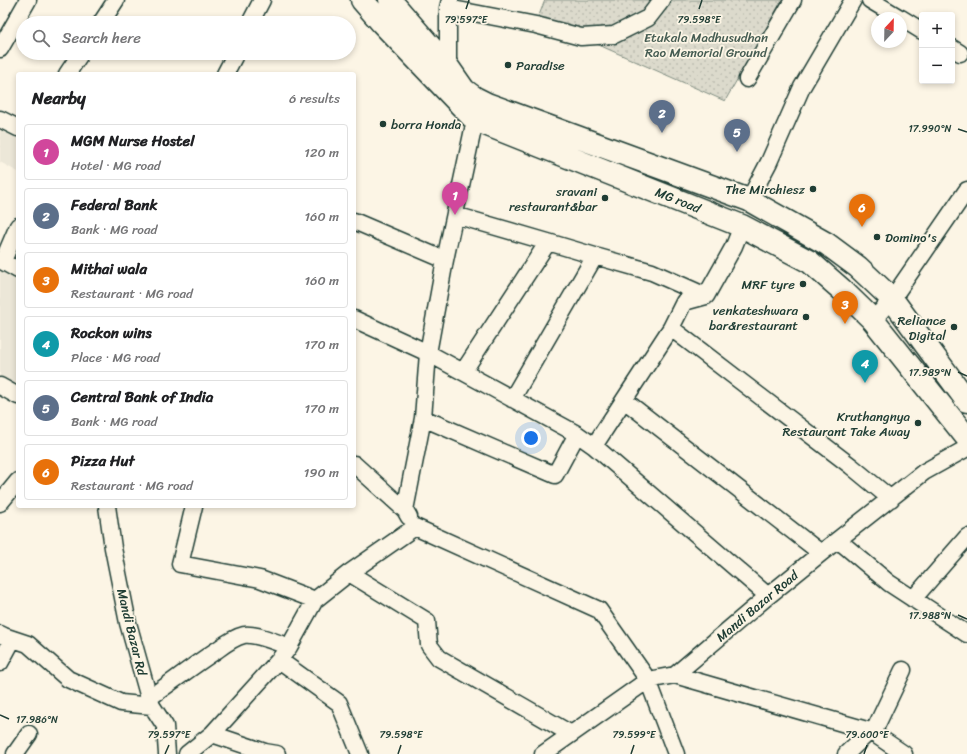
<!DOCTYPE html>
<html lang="en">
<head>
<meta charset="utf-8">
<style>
  body { margin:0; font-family:Sriracha,sans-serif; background:#f2f2f2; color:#202124 }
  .controls { position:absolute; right:12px; top:12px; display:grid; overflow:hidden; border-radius:4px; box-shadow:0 2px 6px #0003 }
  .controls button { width:36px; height:36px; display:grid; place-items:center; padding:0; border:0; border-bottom:1px solid #e0e0e0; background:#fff; color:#202124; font:20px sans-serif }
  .compass { position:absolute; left:871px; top:12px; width:36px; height:36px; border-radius:50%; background:#fff; box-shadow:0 2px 6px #0003; rotate:22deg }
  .you { position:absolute; left:531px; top:438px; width:14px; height:14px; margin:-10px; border:3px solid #fff; border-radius:50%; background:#1a73e8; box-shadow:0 0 0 6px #1a73e833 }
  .badge { display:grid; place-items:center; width:26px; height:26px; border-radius:50%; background:#7c3aed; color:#fff; font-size:13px; font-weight:700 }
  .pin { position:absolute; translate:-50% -33px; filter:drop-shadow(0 1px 2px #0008) }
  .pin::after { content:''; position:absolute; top:21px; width:14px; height:12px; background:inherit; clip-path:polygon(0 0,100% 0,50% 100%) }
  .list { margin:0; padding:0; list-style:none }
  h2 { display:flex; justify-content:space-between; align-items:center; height:52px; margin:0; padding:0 16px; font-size:17px }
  h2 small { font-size:13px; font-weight:400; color:#757577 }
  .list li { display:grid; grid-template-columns:26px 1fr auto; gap:12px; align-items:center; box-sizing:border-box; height:56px; margin:0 8px 8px; padding:0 8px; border:1px solid #e0e0e0; border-radius:4px }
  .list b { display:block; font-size:15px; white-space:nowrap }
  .list p { margin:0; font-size:13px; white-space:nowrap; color:#757577 }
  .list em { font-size:13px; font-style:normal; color:#757577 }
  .icon { flex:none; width:22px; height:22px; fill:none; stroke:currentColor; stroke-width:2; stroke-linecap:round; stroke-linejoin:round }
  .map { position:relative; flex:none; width:967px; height:754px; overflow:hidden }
  .search { position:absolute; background:#fff; box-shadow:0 2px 6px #0003; left:16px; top:16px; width:340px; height:44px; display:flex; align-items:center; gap:10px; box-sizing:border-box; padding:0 14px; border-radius:22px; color:#757577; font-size:15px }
  .panel { position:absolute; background:#fff; box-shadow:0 2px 6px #0003; left:16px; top:72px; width:340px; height:436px; border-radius:4px }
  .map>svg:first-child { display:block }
  .built { fill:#ece7d8 }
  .park { fill:url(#park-dots); stroke:#7e8c80 }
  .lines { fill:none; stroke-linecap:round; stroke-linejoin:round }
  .street-casing { stroke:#1f3d34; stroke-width:19 }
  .secondary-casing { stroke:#1f3d34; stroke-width:25 }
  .street { stroke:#fcf5e5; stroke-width:16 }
  .secondary { stroke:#fcf5e5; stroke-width:22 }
  .ticks { fill:none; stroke:#1f3d34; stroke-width:1.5 }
  .poi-dot { fill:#1f3d34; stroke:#fcf5e5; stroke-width:1.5 }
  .labels { text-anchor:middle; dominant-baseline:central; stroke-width:3.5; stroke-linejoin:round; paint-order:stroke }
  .park-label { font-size:13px; fill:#455c52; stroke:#fcf5e5 }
  .poi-label { font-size:13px; fill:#1f3d34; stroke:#fcf5e5; text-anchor:end }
  .street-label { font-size:13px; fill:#1f3d34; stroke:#fcf5e5 }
  .ticks-label { font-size:10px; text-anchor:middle; fill:#1f3d34; stroke:#fcf5e5; stroke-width:3.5; stroke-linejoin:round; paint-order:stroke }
</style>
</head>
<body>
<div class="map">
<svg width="967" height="754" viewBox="0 0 967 754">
  <defs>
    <pattern id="park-dots" width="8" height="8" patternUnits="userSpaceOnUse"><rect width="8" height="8" fill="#dcdacc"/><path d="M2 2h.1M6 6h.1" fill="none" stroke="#bcbcb0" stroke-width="1.8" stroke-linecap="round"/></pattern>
  </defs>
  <rect width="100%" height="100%" fill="#fcf5e5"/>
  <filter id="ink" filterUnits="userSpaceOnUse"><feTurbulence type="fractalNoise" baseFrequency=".025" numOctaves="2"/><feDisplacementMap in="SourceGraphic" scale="8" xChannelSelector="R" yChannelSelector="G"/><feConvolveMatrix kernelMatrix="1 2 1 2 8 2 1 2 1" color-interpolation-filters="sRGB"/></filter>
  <g filter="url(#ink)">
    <!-- built -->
    <path class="built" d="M0 123 18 133V172L0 162Z
      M0 271 18 281V379L12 387 0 381Z"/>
    <!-- park -->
    <path class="park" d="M545 0H782L725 101 538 18Z"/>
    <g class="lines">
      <!-- street casing -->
      <g class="street-casing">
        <path id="street" d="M870 0 900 18
          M448 8 536 25 581 37 614 35 648 18 662 0
          M901 18 922 31
          M101 23 116 0
          M250 23 262 0
          M952 48 960 53
          M0 49 28 0
          M448 72V8L450 0
          M67 74 81 53
          M225 74 236 53
          M747 79 793 0
          M0 119 18 128
          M749 200 769 162 802 87 853 0
          M455 215 548 242 595 256 652 272 706 296
          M354 221 445 260
          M548 242 463 372 577 434 594 446 768 596
          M0 260 18 270
          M3 261 18 226
          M354 319 428 353 463 372
          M873 320 892 299 967 190
          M671 328 851 466 891 499
          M0 386 18 396
          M512 399 595 256
          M624 400 821 553
          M423 418 555 475 577 434
          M594 446 624 400 671 328 684 302 706 296 734 246 742 226
          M354 464 405 510 409 517
          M0 503 18 481
          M107 506 113 548 128 623 149 698 152 706 165 726 167 754
          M194 506 180 564 260 579 315 600
          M405 510 423 418 428 353 445 260 475 120
          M838 540 889 583 967 634
          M349 573 427 621 429 645 439 658 571 734
          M913 599 967 537
          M0 634 4 636 28 644 68 679 121 703 152 706
          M279 660 339 703 360 754
          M0 663 13 639
          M675 675 870 731
          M149 698C172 682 194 665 217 650 225 644 235 637 244 635 255 633 278 643 289 647
          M873 733 903 670
          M212 734 265 752 277 754
          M15 754 29 734
          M187 754 212 734 279 660 289 647 315 600 349 573 415 527 599 610 648 680 676 754
          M543 754 648 680 675 675 768 596 821 553 924 472 967 448
          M846 754 870 731 904 754"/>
      </g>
      <!-- secondary casing -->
      <g class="secondary-casing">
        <path id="secondary" d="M362 0 382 23 475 120 742 226 810 262 841 289 873 320 967 438
          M390 0 448 67 464 90 475 98 487 104 749 200 827 244 858 267 892 299 967 401"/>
      </g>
      <!-- street -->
      <use href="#street" class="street"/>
      <!-- secondary -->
      <use href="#secondary" class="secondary"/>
    </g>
  </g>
  <!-- ticks -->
  <path class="ticks" d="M466 9 469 0M699 9 702 0M958 129 967 132M958 372 967 376M958 615 967 619M0 715 9 719M165 754 169 745M398 754 401 745M631 754 634 745M864 754 867 745"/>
  <!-- markers -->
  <g class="poi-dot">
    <circle cx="508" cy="65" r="4"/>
    <circle cx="383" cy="124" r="4"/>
    <circle cx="813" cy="189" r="4"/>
    <circle cx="605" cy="198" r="4"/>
    <circle cx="877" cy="237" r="4"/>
    <circle cx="803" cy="284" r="4"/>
    <circle cx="806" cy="317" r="4"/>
    <circle cx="954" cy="327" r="4"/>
    <circle cx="918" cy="423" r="4"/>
  </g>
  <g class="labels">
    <!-- park labels -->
    <g class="park-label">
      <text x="706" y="37">Etukala Madhusudhan<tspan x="706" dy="15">Rao Memorial Ground</tspan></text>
    </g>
    <!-- poi labels -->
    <g class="poi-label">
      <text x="516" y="65" text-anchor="start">Paradise</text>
      <text x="391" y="124" text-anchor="start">borra Honda</text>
      <text x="805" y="189">The Mirchiesz</text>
      <text x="597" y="191">sravani<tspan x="597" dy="15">restaurant&amp;bar</tspan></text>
      <text x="885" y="237" text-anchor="start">Domino's</text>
      <text x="795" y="284">MRF tyre</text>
      <text x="798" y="310">venkateshwara<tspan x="798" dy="15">bar&amp;restaurant</tspan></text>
      <text x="946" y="320">Reliance<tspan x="946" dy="15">Digital</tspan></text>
      <text x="910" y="416">Kruthangnya<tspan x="910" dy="15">Restaurant Take Away</tspan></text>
    </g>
    <!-- street labels -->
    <g class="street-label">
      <text transform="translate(678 200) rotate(22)">MG road</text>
      <text transform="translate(757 606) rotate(-40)">Mandi Bazar Road</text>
      <text transform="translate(132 632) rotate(76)">Mandi Bazar Rd</text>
    </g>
  </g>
  <g class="ticks-label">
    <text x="466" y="23">79.597°E</text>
    <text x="699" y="23">79.598°E</text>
    <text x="930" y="132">17.990°N</text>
    <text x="930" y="376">17.989°N</text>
    <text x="930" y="619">17.988°N</text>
    <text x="37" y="723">17.986°N</text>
    <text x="169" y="738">79.597°E</text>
    <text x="401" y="738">79.598°E</text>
    <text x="634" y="738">79.599°E</text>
    <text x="867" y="738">79.600°E</text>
  </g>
</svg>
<div class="controls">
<button>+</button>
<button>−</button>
</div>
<svg class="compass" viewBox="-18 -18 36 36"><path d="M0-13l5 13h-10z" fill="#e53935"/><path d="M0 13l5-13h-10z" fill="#757577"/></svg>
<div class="you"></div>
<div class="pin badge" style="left:455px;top:215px;background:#d1479c">1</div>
<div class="pin badge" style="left:662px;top:133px;background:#5c6f8a">2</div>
<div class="pin badge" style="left:845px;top:324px;background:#e8710a">3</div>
<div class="pin badge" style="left:865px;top:383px;background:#0f9aa8">4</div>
<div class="pin badge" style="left:737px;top:152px;background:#5c6f8a">5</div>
<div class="pin badge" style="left:862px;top:227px;background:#e8710a">6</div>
<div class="search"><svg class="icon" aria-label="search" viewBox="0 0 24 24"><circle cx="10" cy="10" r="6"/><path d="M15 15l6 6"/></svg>Search here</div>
<section class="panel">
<h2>Nearby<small>6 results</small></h2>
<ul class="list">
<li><span class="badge" style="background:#d1479c">1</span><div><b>MGM Nurse Hostel</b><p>Hotel · MG road</p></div><em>120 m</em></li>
<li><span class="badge" style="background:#5c6f8a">2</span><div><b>Federal Bank</b><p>Bank · MG road</p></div><em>160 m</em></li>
<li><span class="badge" style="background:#e8710a">3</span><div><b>Mithai wala</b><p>Restaurant · MG road</p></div><em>160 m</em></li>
<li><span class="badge" style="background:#0f9aa8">4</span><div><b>Rockon wins</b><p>Place · MG road</p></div><em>170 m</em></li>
<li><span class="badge" style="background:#5c6f8a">5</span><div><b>Central Bank of India</b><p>Bank · MG road</p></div><em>170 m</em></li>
<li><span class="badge" style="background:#e8710a">6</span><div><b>Pizza Hut</b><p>Restaurant · MG road</p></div><em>190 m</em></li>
</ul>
</section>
</div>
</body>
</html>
